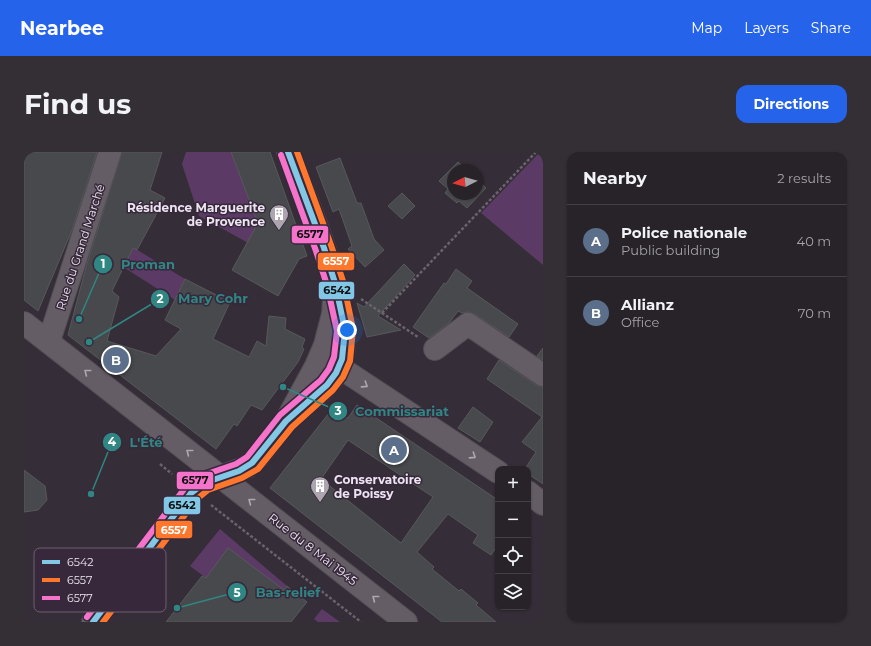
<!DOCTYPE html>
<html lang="en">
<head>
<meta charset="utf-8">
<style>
  body { margin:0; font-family:Montserrat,sans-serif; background:#342f35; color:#f1f3f6 }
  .controls { position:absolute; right:12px; bottom:12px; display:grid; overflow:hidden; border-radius:8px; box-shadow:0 1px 3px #0004 }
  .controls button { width:36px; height:36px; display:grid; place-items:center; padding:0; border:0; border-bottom:1px solid #443f46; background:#282229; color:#f1f3f6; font:20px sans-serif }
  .compass { position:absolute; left:423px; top:12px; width:36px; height:36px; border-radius:50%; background:#282229; box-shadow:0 1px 3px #0004; rotate:264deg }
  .you { position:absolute; left:323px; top:178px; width:14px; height:14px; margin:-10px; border:3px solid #fff; border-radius:50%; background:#1a73e8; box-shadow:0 0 0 6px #1a73e833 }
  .badge { display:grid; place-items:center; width:26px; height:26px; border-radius:50%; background:#2563eb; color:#fff; font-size:13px; font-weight:700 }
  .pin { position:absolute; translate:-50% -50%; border:2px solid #fff; box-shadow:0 1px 4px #0006 }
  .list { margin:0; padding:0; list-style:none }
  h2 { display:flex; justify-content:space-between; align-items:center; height:52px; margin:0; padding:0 16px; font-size:17px }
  h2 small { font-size:13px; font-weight:400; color:#a5a4a8 }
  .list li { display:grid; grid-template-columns:26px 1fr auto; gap:12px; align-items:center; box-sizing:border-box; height:72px; padding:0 16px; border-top:1px solid #443f46 }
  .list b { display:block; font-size:15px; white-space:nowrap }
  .list p { margin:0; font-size:13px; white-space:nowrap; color:#a5a4a8 }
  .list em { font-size:13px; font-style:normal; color:#a5a4a8 }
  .icon { flex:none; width:22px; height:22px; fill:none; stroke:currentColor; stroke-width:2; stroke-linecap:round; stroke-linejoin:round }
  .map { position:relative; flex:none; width:519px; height:470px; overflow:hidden; border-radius:12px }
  header { display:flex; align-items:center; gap:24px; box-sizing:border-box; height:56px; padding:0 20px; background:#2563eb; color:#fff }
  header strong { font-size:19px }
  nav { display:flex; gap:22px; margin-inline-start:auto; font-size:14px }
  .intro { display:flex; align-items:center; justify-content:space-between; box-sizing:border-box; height:96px; padding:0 24px }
  h1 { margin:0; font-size:28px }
  .button { padding:10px 18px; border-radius:12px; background:#2563eb; color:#fff; font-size:14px; font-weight:700 }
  main { display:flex; gap:24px; padding:0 24px }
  aside { flex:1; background:#282229; border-radius:12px; box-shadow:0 1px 3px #0004 }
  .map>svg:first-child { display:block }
  .green { fill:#5b3b66 }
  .building { fill:#48494d; stroke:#58595c; fill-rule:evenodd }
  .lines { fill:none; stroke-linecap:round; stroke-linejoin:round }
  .minor-casing { stroke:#524c54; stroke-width:24 }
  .path { stroke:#69646b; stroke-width:2.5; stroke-dasharray:3 2; stroke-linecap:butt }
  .minor { stroke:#645d65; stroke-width:22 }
  .bus-1-casing { stroke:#37293b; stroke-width:9 }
  .bus-2-casing { stroke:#37293b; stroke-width:9 }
  .bus-3-casing { stroke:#37293b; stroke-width:9 }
  .bus-1 { stroke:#82c8e6; stroke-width:6 }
  .bus-2 { stroke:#ff772d; stroke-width:6 }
  .bus-3 { stroke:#f673cc; stroke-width:6 }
  .oneway { stroke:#afa7b1 }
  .labels { text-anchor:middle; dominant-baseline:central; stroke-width:3; stroke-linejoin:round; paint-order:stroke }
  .poi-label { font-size:12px; font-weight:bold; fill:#ece4f0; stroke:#37293b; text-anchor:end }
  .street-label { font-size:12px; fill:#ece4f0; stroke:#37293b }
  .key { fill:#37293b; stroke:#6d6171; stroke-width:1 }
  .key-label { font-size:11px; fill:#ece4f0 }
  .leader { fill:none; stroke:#308682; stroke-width:1.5 }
  .callout-dot { fill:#308682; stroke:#37293b; stroke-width:1.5 }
  .mark-label { font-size:12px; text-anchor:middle; font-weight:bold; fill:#fff }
  .callout-label { font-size:13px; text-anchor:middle; font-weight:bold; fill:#308682; stroke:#37293b; stroke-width:3; stroke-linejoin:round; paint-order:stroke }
  .line-badge { stroke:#37293b; stroke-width:1.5 }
  .badge-label { font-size:11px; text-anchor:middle; font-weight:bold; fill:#fff }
  .pale-badge-label { font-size:11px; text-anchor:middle; font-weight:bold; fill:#111 }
</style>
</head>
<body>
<header>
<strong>Nearbee</strong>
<nav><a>Map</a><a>Layers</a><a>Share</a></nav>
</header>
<div class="intro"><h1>Find us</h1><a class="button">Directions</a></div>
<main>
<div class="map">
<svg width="519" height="470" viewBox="0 0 519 470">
  <rect width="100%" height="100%" fill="#352d37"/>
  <!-- green -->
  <path class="green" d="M162 0H207L246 103 175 64 158 12Z
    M516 0H519V113L457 61Z
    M102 91 161 127 151 148 93 111Z
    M196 377 263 434 260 438 182 426 166 414Z
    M298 457 316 470H294L290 467Z"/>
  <!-- building -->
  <path class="building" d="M0 0H73L48 78 14 159 0 148Z
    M98 0H138L126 38 141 46 113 98 109 96 88 139 95 145 83 189 132 204 157 177 141 168 161 127 206 150 189 187 225 205 233 189 242 194 245 164 262 166 261 177 281 187 278 195 280 197 274 210 238 258 227 253 213 274 210 272 192 297 44 183 62 115Z
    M207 0H246L283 104 275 107 254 144 208 118 234 71Z
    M316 6 333 51H337L350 87 360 98 341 115 324 97 328 94 315 57 309 60 292 15Z
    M434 10 443 18H429V42H453V28L462 36 443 56 435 49 433 51 421 41 424 37 415 29Z
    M378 41 391 54 378 67 364 54Z
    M380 112 391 123 354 164 377 178 343 185 333 151 340 155Z
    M432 117 448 129 443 136 494 172 485 185 451 162 444 160 438 161 434 159 425 171 405 186 389 175 420 131 422 132Z
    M519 196V208L513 204Z
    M475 208 512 233 519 235V332L504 322V317H501L512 300 498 290 518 265 463 227Z
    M333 253 474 348V393L467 403 449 391 454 383 424 362 393 400 410 415 408 417 435 439 437 437 454 451 452 453 472 470H418L246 336 309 256 324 266ZM324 288 409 345 377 391 297 327Z
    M449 255 469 270 456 290 434 276Z
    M0 318 21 334 23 348 14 358 0 360Z
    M204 396 260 438 263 434 283 450 267 470H142L178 424 182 426Z"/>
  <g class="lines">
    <!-- minor casing -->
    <g class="minor-casing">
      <path id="minor" d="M264 0C282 47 303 95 314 145 316 156 320 166 320 178 321 190 320 202 316 214 307 234 288 246 272 260
        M0 171 382 470
        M25 189 86 0
        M411 197 444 172 519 223
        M303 207 474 320
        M504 340 519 352
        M69 470 167 341 180 331 223 315 235 304 262 269 292 214 301 193 309 162 311 131"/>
    </g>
    <!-- path -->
    <path class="path" d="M337 147 394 185
      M358 161 512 0
      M136 312 148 322
      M187 353 337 470"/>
    <!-- minor -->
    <use href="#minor" class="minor"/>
    <!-- bus-1 casing -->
    <g class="bus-1-casing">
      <path id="bus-1" d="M69 470 167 341 180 331 215 319 228 311 262 269 303 233 312 221 318 207 321 178 311 131 300 96 264 0"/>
    </g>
    <!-- bus-2 casing -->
    <g class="bus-2-casing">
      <path id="bus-2" d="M79 470 173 347 184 338 218 326 234 317 268 275 309 238 319 225 326 209 329 177 319 129 307 93 273 0"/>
    </g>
    <!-- bus-3 casing -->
    <g class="bus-3-casing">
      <path id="bus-3" d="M63 465 161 336 177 324 212 312 223 305 256 263 297 228 305 217 310 205 313 179 303 133 292 99 257 3"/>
    </g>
    <!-- bus-1 -->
    <use href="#bus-1" class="bus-1"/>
    <!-- bus-2 -->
    <use href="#bus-2" class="bus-2"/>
    <!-- bus-3 -->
    <use href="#bus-3" class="bus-3"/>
  </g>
  <!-- one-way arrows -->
  <defs><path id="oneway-chevron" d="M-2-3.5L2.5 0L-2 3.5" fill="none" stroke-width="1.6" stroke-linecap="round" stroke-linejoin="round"/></defs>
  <g class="oneway">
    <use href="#oneway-chevron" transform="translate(63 220) rotate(-142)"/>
    <use href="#oneway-chevron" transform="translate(341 233) rotate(33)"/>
    <use href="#oneway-chevron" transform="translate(165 300) rotate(-142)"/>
    <use href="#oneway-chevron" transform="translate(449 304) rotate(33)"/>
    <use href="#oneway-chevron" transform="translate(227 349) rotate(-142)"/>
    <use href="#oneway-chevron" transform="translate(351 446) rotate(-142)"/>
  </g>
  <!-- icons -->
  <defs>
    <g id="building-pin" transform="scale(1)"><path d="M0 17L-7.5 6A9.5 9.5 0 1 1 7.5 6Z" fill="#aca4af" stroke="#37293b"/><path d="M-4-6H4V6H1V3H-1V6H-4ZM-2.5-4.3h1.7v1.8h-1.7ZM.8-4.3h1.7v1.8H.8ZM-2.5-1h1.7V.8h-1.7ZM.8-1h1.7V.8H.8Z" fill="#fff"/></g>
  </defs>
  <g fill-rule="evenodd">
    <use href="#building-pin" x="255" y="62"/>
    <use href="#building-pin" x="296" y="334"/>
  </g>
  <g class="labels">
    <!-- poi labels -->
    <g class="poi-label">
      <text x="241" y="55">Résidence Marguerite<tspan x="241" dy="14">de Provence</tspan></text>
      <text x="310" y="327" text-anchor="start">Conservatoire<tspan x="310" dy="14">de Poissy</tspan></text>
    </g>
    <!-- street labels -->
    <g class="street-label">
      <text transform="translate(56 95) rotate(-72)">Rue du Grand Marché</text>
      <text transform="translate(289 397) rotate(38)">Rue du 8 Mai 1945</text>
    </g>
  </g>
  <!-- legend -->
  <rect x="10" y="396" width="132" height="64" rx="6" class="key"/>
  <rect x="18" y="408" width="18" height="4" fill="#82c8e6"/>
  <rect x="18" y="426" width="18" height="4" fill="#ff772d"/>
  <rect x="18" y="444" width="18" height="4" fill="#f673cc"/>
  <g class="key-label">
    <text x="43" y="414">6542</text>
    <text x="43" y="432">6557</text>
    <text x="43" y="450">6577</text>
  </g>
  <!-- callouts -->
  <path class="leader" d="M55 167L79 112M65 190L136 147M259 235L314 259M67 342L88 290M153 456L213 440"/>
  <g class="callout-dot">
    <circle cx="55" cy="167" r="4"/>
    <circle cx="65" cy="190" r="4"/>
    <circle cx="259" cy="235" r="4"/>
    <circle cx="67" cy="342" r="4"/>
    <circle cx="153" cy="456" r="4"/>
    <circle cx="79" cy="112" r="10"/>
    <circle cx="136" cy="147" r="10"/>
    <circle cx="314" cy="259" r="10"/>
    <circle cx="88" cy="290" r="10"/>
    <circle cx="213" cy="440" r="10"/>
  </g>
  <g class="mark-label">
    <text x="79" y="116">1</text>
    <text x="136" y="151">2</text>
    <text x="314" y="263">3</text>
    <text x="88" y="294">4</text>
    <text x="213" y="445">5</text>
  </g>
  <g class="callout-label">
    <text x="124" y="117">Proman</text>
    <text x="189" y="151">Mary Cohr</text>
    <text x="378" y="264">Commissariat</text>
    <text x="122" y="295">L'Été</text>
    <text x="264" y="445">Bas-relief</text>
  </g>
  <g class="line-badge">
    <rect x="267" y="73" width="38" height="19" rx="4" fill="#f673cc"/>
    <rect x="293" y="100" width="38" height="19" rx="4" fill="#ff772d"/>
    <rect x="294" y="129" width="37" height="19" rx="4" fill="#82c8e6"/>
    <rect x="152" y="319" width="38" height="19" rx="4" fill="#f673cc"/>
    <rect x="139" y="344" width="38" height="19" rx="4" fill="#82c8e6"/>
    <rect x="131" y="368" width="38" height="19" rx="4" fill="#ff772d"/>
  </g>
  <g class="badge-label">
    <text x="312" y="113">6557</text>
    <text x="150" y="382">6557</text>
  </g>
  <g class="pale-badge-label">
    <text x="286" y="86">6577</text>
    <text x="313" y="142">6542</text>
    <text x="171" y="332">6577</text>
    <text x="158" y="357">6542</text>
  </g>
</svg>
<div class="controls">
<button>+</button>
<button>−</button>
<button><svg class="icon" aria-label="locate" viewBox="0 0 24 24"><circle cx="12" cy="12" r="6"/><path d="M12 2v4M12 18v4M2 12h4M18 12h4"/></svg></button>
<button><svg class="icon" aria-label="layers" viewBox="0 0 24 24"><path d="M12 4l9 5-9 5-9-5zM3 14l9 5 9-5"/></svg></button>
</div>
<svg class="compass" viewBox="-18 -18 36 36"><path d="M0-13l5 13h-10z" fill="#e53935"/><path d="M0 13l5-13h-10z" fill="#a5a4a8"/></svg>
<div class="you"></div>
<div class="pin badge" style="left:370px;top:298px;background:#5c6f8a">A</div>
<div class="pin badge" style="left:92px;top:208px;background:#5c6f8a">B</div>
</div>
<aside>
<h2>Nearby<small>2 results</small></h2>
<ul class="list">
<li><span class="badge" style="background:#5c6f8a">A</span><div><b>Police nationale</b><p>Public building</p></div><em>40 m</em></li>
<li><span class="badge" style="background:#5c6f8a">B</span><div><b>Allianz</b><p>Office</p></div><em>70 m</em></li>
</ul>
</aside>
</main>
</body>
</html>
